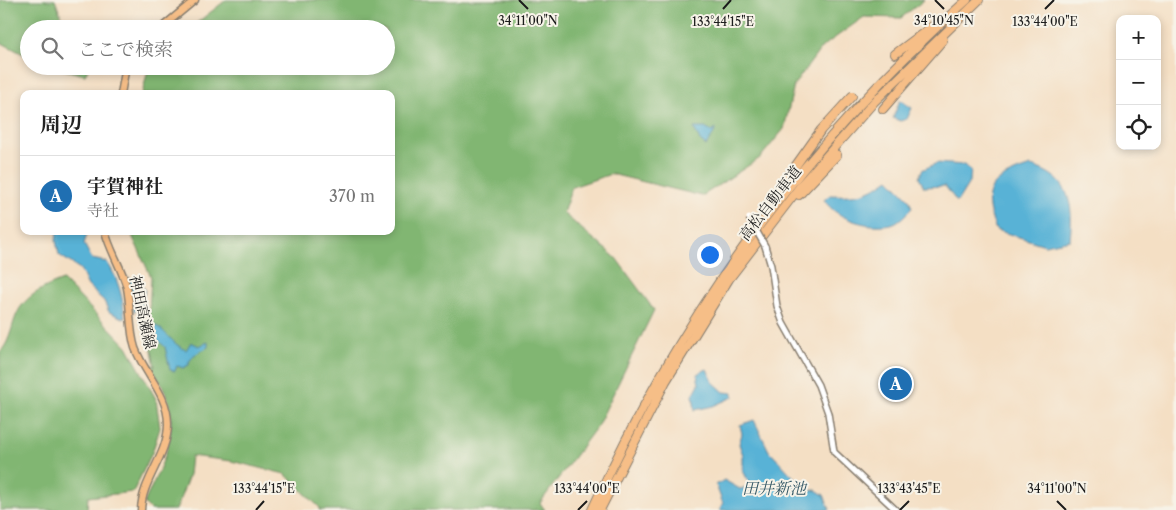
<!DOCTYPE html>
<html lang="ja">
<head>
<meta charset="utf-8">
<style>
  body { margin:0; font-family:"Libre Caslon Text","Noto Serif JP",serif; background:#f6f6f6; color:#222 }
  .controls { position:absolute; right:15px; top:15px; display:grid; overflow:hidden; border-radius:10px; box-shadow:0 2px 8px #0003 }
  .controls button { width:45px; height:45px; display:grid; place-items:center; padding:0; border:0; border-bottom:1px solid #e0e0e0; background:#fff; color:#222; font:25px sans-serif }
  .you { position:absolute; left:709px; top:254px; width:18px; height:18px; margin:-12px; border:4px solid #fff; border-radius:50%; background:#1a73e8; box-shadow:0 0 0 8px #1a73e833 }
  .badge { display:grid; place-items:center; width:32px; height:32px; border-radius:50%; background:#1f6fb2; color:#fff; font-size:16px; font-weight:700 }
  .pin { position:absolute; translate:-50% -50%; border:2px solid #fff; box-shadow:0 1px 5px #0006 }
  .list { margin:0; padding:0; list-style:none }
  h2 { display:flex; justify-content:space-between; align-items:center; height:65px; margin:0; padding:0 20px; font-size:21px }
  h2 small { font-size:16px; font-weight:400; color:#767676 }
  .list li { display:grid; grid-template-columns:32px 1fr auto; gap:15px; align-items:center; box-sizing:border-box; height:80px; padding:0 20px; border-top:1px solid #e0e0e0 }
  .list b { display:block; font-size:19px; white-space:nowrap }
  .list p { margin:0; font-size:16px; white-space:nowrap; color:#767676 }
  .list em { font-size:16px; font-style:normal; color:#767676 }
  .icon { flex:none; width:28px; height:28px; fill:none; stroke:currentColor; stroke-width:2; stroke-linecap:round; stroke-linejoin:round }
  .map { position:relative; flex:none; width:1176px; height:510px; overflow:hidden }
  .search { position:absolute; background:#fff; box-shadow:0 2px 8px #0003; left:20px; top:20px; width:375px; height:55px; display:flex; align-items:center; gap:12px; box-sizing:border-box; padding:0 18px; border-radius:28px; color:#767676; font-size:19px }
  .panel { position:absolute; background:#fff; box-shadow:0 2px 8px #0003; left:20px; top:90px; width:375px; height:145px; border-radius:10px }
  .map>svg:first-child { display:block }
  .forest { fill:#81b672; stroke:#4e6947 }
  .water { fill:#58b2d6; stroke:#3a6779 }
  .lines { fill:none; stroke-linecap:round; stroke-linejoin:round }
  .minor-casing { stroke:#887e70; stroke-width:8 }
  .major-casing { stroke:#887e70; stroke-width:9 }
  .highway-casing { stroke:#887e70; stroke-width:10 }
  .minor { stroke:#fff; stroke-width:5 }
  .major { stroke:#f6be87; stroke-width:6 }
  .highway { stroke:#f6be87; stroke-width:8 }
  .minor-bridge-casing { stroke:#887e70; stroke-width:8; stroke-linecap:butt }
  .minor-bridge { stroke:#fff; stroke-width:5 }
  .ticks { fill:none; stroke:#1c1c1c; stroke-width:2 }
  .labels { text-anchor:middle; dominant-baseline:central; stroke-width:4; stroke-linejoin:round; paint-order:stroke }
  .street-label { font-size:15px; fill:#1c1c1c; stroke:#f7f3e8 }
  .water-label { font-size:16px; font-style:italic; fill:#345866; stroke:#f7f3e8 }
  .ticks-label { font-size:12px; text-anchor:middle; fill:#1c1c1c; stroke:#f7f3e8; stroke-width:4; stroke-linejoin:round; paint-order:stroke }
</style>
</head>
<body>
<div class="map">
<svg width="1176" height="510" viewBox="0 0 1176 510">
  <rect width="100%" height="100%" fill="#f7f3e8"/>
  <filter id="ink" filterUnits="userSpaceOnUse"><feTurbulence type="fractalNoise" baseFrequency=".02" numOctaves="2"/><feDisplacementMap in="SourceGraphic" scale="10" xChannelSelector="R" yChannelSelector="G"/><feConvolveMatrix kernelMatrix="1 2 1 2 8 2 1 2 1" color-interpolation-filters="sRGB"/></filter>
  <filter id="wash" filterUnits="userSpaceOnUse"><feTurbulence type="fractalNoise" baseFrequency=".0096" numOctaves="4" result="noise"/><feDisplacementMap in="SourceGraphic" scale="20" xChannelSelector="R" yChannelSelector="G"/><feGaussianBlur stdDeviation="1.12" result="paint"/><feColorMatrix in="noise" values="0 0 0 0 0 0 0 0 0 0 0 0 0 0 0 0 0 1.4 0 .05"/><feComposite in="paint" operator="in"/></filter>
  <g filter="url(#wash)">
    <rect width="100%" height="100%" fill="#f4dfc4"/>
    <!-- forest -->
    <path class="forest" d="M0 0H55L66 29H29V57L0 42Z
      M226 0H924L901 18 864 17 822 47 794 85 784 129 760 158 702 196 611 174 572 187 563 213 616 258 654 310 598 425 540 503 545 510H319L320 508 285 474 231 461 191 456 189 475 176 510H151L144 503C161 465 181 434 165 392 161 380 151 369 144 359L155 367 148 328 151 277 130 231H391V94H142L149 66H386V29H189Z
      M47 66H90L85 75Z
      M63 280 127 346 156 399 160 428 152 453 133 492 88 497 87 510H0V352C12 340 11 322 20 308 30 293 47 286 63 280Z"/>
    <!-- water -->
    <path class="water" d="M900 100 912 108 907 119 900 121 893 118Z
      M694 128H705L712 132 717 128 706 146 700 141Z
      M937 163 964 165 971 170 970 181 957 202 945 186 924 187 919 178 922 170Z
      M1031 166C1070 177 1074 203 1070 240L1045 245 996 230C979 189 991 179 1031 166Z
      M889 179 909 199 912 208C907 213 901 220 894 223 872 230 837 220 824 200L830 195C857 196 866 195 889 179Z
      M57 231H88L84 244 92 259 107 262C119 280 123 298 125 319L109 312 104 301 88 286 80 269 59 255 56 241Z
      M128 277 145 289 142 305 134 312Z
      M151 323C166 329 171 344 186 350L191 342 199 346 208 342V347L194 355 189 362V365L183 368 177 366 175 371 170 370 165 347 155 337Z
      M707 369 713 382 724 392 733 393V397L713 406 695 410 693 395 699 384 697 374Z
      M754 420 769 451 807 491 816 490 824 495 830 510H719L723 504 716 485 724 480 740 489 751 486 743 471V455L739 444 742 434 740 425Z"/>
  </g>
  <g filter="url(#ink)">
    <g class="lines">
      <!-- minor casing -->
      <g class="minor-casing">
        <path id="minor" d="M765 246 771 266 777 306 783 323 818 385 828 413 834 452 896 510"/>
      </g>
      <!-- major casing -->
      <g class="major-casing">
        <path id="major" d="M160 29 195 0
          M121 94 126 66
          M105 231C110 251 122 268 127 288 131 308 129 329 135 348 145 375 168 394 168 424 168 456 142 479 141 510"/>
      </g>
      <!-- highway casing -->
      <g class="highway-casing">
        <path id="highway" d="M895 54 938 22
          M883 109 943 40
          M799 195 837 155
          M765 209 821 130 852 96
          M592 510C681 314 805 143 967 0
          M600 510 666 381 729 279 802 184 874 102 979 0"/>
      </g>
      <!-- minor -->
      <use href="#minor" class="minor"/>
      <!-- major -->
      <use href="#major" class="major"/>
      <!-- highway -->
      <use href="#highway" class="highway"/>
      <!-- minor-bridge casing -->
      <g class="minor-bridge-casing">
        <path id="minor-bridge" d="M749 218 765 246"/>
      </g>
      <!-- minor-bridge -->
      <use href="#minor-bridge" class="minor-bridge"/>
    </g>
  </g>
  <!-- ticks -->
  <path class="ticks" d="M519 0 528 9M935 0 944 9M723 9 731 0M1045 9 1054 0M1057 501 1066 510M256 510 264 501M578 510 587 501M900 510 909 501"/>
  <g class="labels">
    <!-- street labels -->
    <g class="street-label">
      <text transform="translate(770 203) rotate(-52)">高松自動車道</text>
      <text transform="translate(143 312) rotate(78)">神田高瀬線</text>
    </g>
    <!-- water labels -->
    <g class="water-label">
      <text x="774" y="488">田井新池</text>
    </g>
  </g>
  <g class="ticks-label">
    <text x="528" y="25">34°11'00"N</text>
    <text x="944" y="25">34°10'45"N</text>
    <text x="1045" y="26">133°44'00"E</text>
    <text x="723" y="26">133°44'15"E</text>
    <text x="264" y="493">133°44'15"E</text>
    <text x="587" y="493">133°44'00"E</text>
    <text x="909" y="493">133°43'45"E</text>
    <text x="1057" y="493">34°11'00"N</text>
  </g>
</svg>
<div class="controls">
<button>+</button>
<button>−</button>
<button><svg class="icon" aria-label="locate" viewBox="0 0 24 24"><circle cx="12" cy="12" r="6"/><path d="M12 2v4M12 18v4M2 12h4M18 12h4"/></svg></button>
</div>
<div class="you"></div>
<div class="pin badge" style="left:896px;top:384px">A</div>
<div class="search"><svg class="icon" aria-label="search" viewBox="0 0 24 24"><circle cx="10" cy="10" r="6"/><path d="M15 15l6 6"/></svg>ここで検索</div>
<section class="panel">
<h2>周辺<small></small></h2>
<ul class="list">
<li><span class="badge">A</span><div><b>宇賀神社</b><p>寺社</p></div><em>370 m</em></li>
</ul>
</section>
</div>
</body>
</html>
